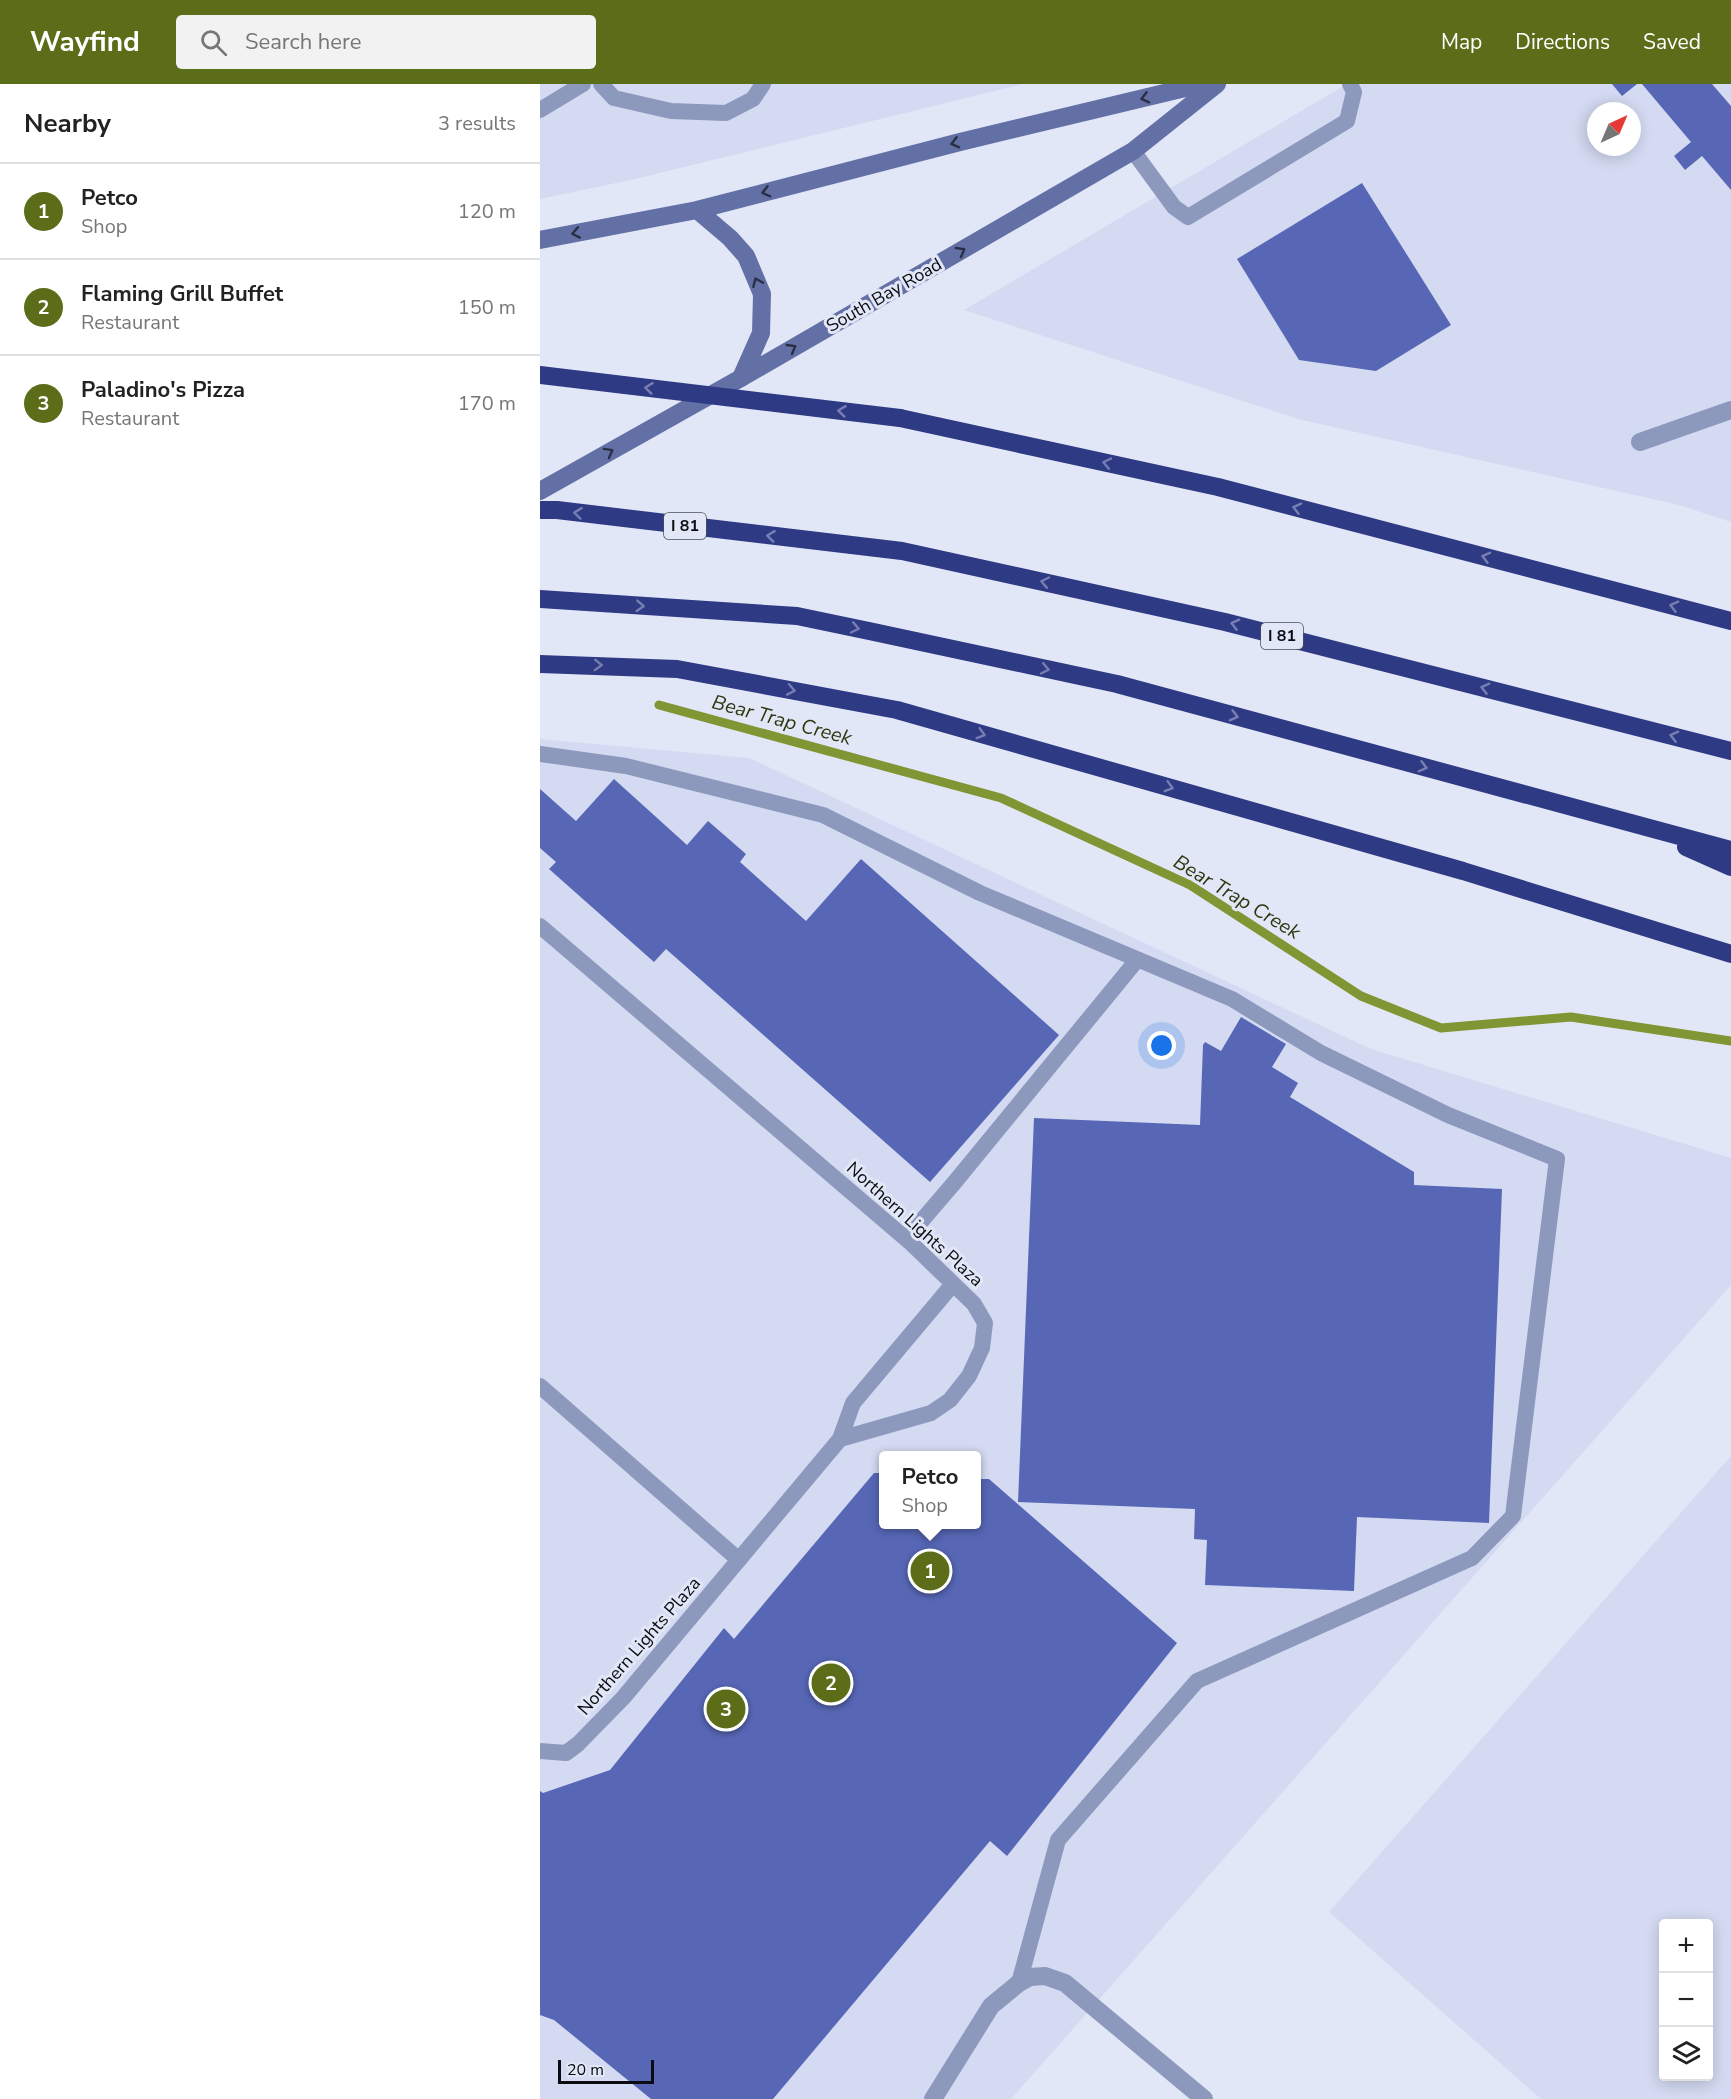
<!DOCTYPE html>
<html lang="en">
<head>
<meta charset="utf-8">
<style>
  body { margin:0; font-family:"Nunito Sans",sans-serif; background:#f2f2f2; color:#222 }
  .controls { position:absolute; right:18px; bottom:18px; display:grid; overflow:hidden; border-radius:6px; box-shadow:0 3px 15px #0003 }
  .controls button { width:54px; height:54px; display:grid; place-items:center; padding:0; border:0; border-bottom:2px solid #e0e0e0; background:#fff; color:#222; font:30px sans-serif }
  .compass { position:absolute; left:1047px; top:18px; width:54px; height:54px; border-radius:50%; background:#fff; box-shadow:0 3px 15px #0003; rotate:44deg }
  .scale { position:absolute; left:18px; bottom:15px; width:96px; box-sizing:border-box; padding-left:6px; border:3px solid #0a0c11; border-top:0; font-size:16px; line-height:21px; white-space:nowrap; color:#0a0c11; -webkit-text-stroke:4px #e2e7f7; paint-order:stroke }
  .you { position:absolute; left:622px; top:962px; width:21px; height:21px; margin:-15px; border:4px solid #fff; border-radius:50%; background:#1a73e8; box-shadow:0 0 0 9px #1a73e833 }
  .badge { display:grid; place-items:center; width:39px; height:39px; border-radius:50%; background:#5c6d19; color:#fff; font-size:20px; font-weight:700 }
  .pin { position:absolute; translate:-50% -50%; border:3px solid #fff; box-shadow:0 2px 6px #0006 }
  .popup { position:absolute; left:339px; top:1367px; width:102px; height:78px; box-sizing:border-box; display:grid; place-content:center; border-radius:6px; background:#fff; filter:drop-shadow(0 2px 4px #0005); font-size:20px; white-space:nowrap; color:#767676 }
  .popup b { font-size:22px; color:#222 }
  .popup::after { content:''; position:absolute; left:50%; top:100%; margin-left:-12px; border:12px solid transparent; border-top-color:#fff }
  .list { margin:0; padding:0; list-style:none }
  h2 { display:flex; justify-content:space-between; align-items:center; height:78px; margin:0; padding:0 24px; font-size:26px }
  h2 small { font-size:20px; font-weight:400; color:#767676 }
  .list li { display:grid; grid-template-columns:39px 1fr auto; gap:18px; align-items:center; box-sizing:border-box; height:96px; padding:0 24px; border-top:2px solid #e0e0e0 }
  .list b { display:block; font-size:22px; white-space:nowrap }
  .list p { margin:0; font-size:20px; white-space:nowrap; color:#767676 }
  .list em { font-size:20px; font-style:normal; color:#767676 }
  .icon { flex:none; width:33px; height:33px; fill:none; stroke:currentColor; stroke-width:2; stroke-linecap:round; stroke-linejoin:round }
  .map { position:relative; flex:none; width:1191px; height:2015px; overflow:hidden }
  header { display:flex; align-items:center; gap:36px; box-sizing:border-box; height:84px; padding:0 30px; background:#5c6d19; color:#fff }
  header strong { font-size:28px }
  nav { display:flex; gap:33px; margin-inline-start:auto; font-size:21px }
  .search { width:420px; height:54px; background:#f2f2f2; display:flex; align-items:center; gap:15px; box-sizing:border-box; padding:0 21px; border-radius:6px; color:#767676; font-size:22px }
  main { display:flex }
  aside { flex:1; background:#fff }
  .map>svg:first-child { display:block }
  .built { fill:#d3daf1; fill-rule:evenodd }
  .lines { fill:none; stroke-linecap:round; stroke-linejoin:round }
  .stream { stroke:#809534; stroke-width:9 }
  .building { fill:#5767b6 }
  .lane { stroke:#8d98bd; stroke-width:16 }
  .street { stroke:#8d98bd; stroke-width:18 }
  .secondary { stroke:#6370a6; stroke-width:18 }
  .highway { stroke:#2f3a84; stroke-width:18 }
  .highway-bridge { stroke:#2f3a84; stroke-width:18 }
  .oneway { stroke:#292f45 }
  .oneway2 { stroke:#777fb2 }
  .labels { text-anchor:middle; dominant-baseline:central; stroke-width:6; stroke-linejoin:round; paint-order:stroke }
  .shield { fill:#e2e7f7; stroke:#4b4e56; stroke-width:1.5 }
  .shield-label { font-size:16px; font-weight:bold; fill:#0a0c11 }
  .street-label { font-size:18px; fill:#0a0c11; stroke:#e2e7f7 }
  .water-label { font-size:20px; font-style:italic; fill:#2e370e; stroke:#e2e7f7 }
</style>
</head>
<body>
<header>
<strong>Wayfind</strong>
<div class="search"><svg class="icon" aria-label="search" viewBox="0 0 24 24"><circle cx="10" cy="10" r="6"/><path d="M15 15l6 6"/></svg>Search here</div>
<nav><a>Map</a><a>Directions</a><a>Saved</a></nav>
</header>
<main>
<aside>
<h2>Nearby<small>3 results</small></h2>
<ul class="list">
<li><span class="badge">1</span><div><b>Petco</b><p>Shop</p></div><em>120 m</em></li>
<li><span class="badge">2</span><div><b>Flaming Grill Buffet</b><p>Restaurant</p></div><em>150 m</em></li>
<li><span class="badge">3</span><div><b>Paladino's Pizza</b><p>Restaurant</p></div><em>170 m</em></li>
</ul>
</aside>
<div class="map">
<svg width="1191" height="2015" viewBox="0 0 1191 2015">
  <rect width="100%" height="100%" fill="#e2e7f7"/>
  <!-- built -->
  <path class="built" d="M0 0H483L95 95 0 115Z
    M807 0H1191V438L1139 421 758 335 424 226ZM1056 27H1092V63H1056Z
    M0 655 209 674 831 965 1191 1074V1201L471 2015H0ZM344 1372H436V1440H344Z
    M1191 1372V2015H1001L789 1828ZM1124 1840H1168V1992H1124Z"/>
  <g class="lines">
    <!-- stream -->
    <path class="stream" d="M119 621 461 714 650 801 821 912 901 944 1031 933 1191 957"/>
  </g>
  <!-- building -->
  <path class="building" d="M1072 0H1097L1082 12Z
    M1102 0H1172L1191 22V106L1162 72 1145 86 1134 72 1151 58Z
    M822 99 911 241 836 287 759 276 697 175Z
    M74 695 147 761 168 737 206 770 200 778 266 837 321 775 519 951 390 1098 126 865 114 878 9 785 16 778 0 764V705L36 737Z
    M701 933 746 960 732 983 758 999 750 1013 874 1088V1101L962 1105 949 1439 817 1433 814 1507 665 1501 667 1456 654 1455 655 1425 478 1418 494 1034 660 1041 663 961 665 958 681 967Z
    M334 1389H344V1440H436V1395H449L637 1559 467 1772 450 1757 233 2015H111L14 1936 0 1931V1707L3 1709 70 1686 184 1544 194 1555Z"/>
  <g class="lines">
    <!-- lane -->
    <path class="lane" d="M61 0 74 14 131 27 186 29 213 15 223 0
      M0 26 43 0
      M593 67 634 123 648 133 807 37 814 8 810 0
      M0 670 86 682 283 731 440 809 692 915 781 969 908 1031 1017 1075 973 1432 932 1474 657 1597 518 1756 479 1899
      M0 842 372 1160 434 1220 445 1239 442 1264 429 1292 410 1316 391 1329 300 1355 83 1614 38 1660 26 1669 0 1667
      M366 1155 414 1099 597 876
      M0 1302 199 1476
      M300 1355 313 1319 413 1200"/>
    <!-- street -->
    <path class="street" d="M1100 358 1191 326
      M393 2015 451 1922 479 1899 490 1893 505 1892 525 1899 664 2015"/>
    <!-- secondary -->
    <path class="secondary" d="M157 126 190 154 206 172 222 210 221 249 201 294
      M0 156 157 126 420 58 662 0
      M0 407 201 294 593 67 677 0"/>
    <!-- highway -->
    <path class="highway" d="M360 334 678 403 1191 537
      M0 426H17L362 467 685 538 1191 667
      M0 515 257 532 329 547 577 600 1191 766
      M0 580 137 585 357 626 923 787 1191 870
      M1146 763 1191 783"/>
    <!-- highway-bridge -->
    <path class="highway-bridge" d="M0 291 360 334"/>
  </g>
  <!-- one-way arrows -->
  <defs><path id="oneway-chevron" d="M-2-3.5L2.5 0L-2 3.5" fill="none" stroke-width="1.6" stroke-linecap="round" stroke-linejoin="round" transform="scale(1.5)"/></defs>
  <g class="oneway">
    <use href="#oneway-chevron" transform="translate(605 14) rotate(166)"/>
    <use href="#oneway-chevron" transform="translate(415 59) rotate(166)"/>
    <use href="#oneway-chevron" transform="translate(226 108) rotate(165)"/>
    <use href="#oneway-chevron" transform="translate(36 149) rotate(169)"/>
    <use href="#oneway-chevron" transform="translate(421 167) rotate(-30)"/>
    <use href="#oneway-chevron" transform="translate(217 198) rotate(-113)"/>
    <use href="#oneway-chevron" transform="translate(252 264) rotate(-30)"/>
    <use href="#oneway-chevron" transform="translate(69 368) rotate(-29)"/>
  </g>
  <g class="oneway2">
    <use href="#oneway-chevron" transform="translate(109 304) rotate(-173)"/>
    <use href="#oneway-chevron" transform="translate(302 327) rotate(-173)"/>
    <use href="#oneway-chevron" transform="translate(567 379) rotate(-168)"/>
    <use href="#oneway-chevron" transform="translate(757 424) rotate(-165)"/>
    <use href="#oneway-chevron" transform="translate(38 429) rotate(-173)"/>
    <use href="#oneway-chevron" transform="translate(231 452) rotate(-173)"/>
    <use href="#oneway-chevron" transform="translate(946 473) rotate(-165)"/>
    <use href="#oneway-chevron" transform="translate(505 498) rotate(-168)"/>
    <use href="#oneway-chevron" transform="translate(100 522) rotate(4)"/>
    <use href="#oneway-chevron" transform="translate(1134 522) rotate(-165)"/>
    <use href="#oneway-chevron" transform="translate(695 540) rotate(-166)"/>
    <use href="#oneway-chevron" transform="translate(315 544) rotate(12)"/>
    <use href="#oneway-chevron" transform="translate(58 581) rotate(2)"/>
    <use href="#oneway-chevron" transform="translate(505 585) rotate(12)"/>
    <use href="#oneway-chevron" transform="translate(945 604) rotate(-166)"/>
    <use href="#oneway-chevron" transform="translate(251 606) rotate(11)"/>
    <use href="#oneway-chevron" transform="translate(694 632) rotate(15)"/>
    <use href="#oneway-chevron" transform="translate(441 650) rotate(16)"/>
    <use href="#oneway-chevron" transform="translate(1134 652) rotate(-166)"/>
    <use href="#oneway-chevron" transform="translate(883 683) rotate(15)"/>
    <use href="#oneway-chevron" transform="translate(629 703) rotate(16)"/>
  </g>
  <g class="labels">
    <!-- shield labels -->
    <g class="shield">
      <rect x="124" y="429" width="42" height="26" rx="4.5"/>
      <rect x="721" y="539" width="42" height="26" rx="4.5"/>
    </g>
    <g class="shield-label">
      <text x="145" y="442">I 81</text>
      <text x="742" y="552">I 81</text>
    </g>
    <!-- street labels -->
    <g class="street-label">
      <text transform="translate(344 211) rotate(-30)">South Bay Road</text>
      <text transform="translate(375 1140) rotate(42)">Northern Lights Plaza</text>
      <text transform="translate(99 1562) rotate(-49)">Northern Lights Plaza</text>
    </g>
    <!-- water labels -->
    <g class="water-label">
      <text transform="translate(242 636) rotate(15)">Bear Trap Creek</text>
      <text transform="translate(697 813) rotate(31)">Bear Trap Creek</text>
    </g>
  </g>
</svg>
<div class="controls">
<button>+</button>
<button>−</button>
<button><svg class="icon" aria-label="layers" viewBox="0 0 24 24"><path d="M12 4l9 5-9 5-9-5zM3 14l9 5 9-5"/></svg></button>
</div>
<svg class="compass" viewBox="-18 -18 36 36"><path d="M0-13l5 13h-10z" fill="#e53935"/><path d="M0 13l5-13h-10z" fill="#767676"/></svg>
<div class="scale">20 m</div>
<div class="you"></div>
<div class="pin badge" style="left:390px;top:1487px">1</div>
<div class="popup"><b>Petco</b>Shop</div>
<div class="pin badge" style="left:291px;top:1599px">2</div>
<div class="pin badge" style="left:186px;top:1625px">3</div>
</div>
</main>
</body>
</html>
